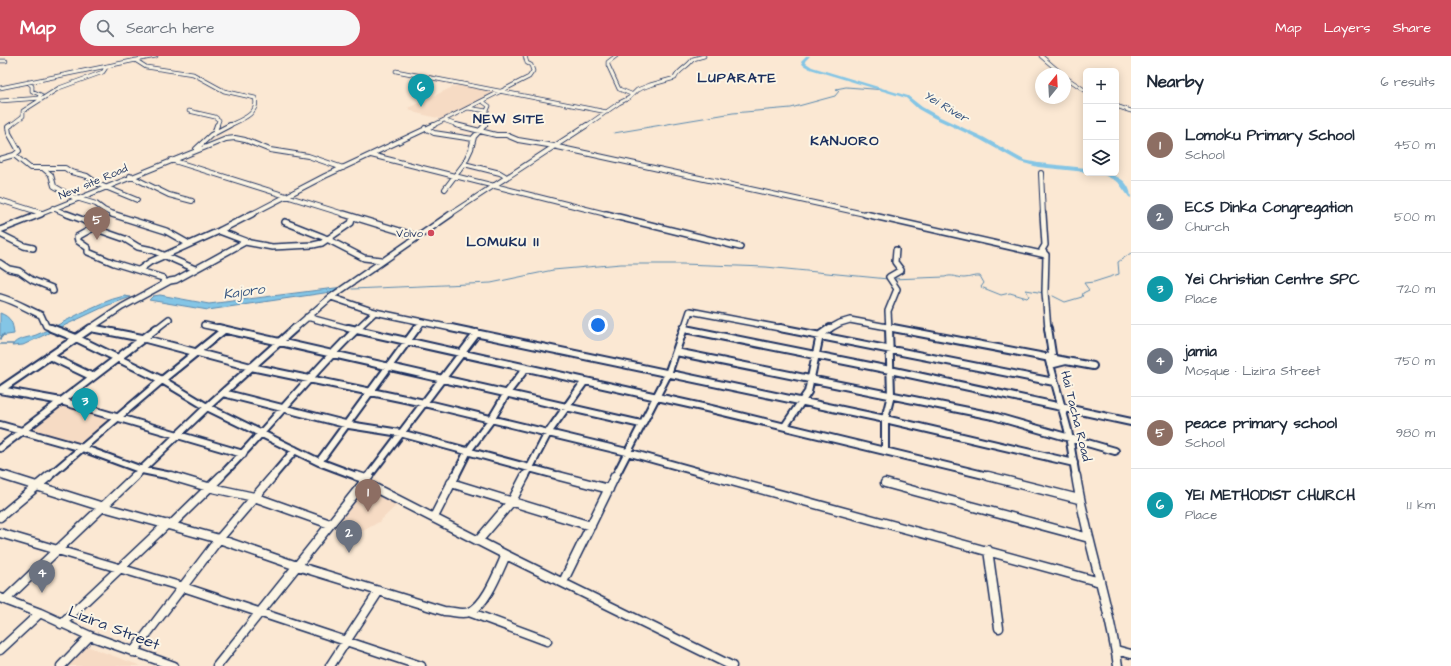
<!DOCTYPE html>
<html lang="en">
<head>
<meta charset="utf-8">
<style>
  body { margin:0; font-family:"Architects Daughter",sans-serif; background:#f6f6f7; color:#1f2937 }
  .controls { position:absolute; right:12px; top:12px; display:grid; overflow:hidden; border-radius:6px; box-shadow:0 2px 10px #0003 }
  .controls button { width:36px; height:36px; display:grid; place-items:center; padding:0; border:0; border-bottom:1px solid #e0e1e3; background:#fff; color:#1f2937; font:20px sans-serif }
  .compass { position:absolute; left:1035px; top:12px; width:36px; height:36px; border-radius:50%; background:#fff; box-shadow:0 2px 10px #0003; rotate:18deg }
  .you { position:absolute; left:598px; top:269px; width:14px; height:14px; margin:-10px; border:3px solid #fff; border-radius:50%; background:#1a73e8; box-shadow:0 0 0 6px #1a73e833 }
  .badge { display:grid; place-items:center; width:26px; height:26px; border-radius:50%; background:#d1495b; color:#fff; font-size:13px; font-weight:700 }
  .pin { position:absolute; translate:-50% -33px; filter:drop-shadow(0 1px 2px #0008) }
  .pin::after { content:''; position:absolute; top:21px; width:14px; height:12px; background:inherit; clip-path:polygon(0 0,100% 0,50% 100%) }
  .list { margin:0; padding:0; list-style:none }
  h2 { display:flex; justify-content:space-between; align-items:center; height:52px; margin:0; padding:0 16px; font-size:17px }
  h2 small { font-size:13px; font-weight:400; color:#747a83 }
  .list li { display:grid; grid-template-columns:26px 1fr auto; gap:12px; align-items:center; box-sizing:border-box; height:72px; padding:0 16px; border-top:1px solid #e0e1e3 }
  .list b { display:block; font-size:15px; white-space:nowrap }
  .list p { margin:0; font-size:13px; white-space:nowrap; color:#747a83 }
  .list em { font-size:13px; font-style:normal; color:#747a83 }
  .icon { flex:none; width:22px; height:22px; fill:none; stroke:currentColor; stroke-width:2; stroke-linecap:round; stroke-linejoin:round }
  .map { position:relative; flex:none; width:1131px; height:610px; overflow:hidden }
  header { display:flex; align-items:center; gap:24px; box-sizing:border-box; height:56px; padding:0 20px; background:#d1495b; color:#fff }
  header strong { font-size:19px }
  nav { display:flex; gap:22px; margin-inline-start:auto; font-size:14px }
  .search { width:280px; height:36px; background:#f6f6f7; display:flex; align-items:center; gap:10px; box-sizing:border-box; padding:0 14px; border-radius:22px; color:#747a83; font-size:15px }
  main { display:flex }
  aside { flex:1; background:#fff }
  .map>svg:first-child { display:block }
  .built { fill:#f6dbc4 }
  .water { fill:#84c5e5; stroke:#5a89af }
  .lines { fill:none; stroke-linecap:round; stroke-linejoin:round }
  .stream-far1 { stroke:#5a89af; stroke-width:1 }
  .stream { stroke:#5a89af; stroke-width:1.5 }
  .river { fill:#84c5e5; fill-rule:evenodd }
  .minor-far4-casing { stroke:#1b2f5e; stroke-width:4.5 }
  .minor-far3-casing { stroke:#1b2f5e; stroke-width:6 }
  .minor-far2-casing { stroke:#1b2f5e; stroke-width:8 }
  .minor-far1-casing { stroke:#1b2f5e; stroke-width:10 }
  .minor-casing { stroke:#1b2f5e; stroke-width:11 }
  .minor-far4 { stroke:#fcf5e5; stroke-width:3 }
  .minor-far3 { stroke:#fcf5e5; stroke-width:4 }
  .minor-far2 { stroke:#fcf5e5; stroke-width:5 }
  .minor-far1 { stroke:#fcf5e5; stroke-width:6 }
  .minor { stroke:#fcf5e5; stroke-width:8 }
  .poi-dot { fill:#d1495b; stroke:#fcf5e5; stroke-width:1.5 }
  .labels { text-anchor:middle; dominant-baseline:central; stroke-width:4; stroke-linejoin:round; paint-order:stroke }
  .far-street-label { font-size:11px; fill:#1b2f5e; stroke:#fcf5e5 }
  .far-poi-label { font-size:11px; fill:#1b2f5e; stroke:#fcf5e5; text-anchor:end }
  .far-water-label { font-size:12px; font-style:italic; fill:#355480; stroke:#fcf5e5 }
  .street-label { font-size:13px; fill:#1b2f5e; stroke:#fcf5e5 }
  .far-district-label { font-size:14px; font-weight:bold; letter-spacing:1px; fill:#1b2f5e; stroke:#fcf5e5 }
  .water-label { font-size:14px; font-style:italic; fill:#355480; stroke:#fcf5e5 }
  .near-street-label { font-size:16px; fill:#1b2f5e; stroke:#fcf5e5 }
</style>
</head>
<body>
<header>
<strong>Map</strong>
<div class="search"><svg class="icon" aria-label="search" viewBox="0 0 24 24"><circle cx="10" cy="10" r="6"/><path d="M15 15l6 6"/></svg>Search here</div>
<nav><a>Map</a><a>Layers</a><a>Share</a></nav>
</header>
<main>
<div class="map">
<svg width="1131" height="610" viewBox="0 0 1131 610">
  <rect width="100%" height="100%" fill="#fbe8d3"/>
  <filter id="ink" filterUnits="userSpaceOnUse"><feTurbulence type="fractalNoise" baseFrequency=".025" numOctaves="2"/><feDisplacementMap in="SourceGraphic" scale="8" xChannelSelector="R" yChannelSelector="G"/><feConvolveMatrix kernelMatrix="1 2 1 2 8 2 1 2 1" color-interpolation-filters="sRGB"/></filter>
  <g filter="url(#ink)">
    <!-- built -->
    <path class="built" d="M457 29 498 36 484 41 463 54 442 63 416 57 408 52Z
      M63 347 113 363 79 390 26 375Z
      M366 431 399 447 379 466 363 475 340 465Z
      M84 589 141 610H63Z"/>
    <!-- water -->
    <path class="water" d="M343 231 338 235 208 254 149 244 153 240 160 239 209 248Z
      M124 240 131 241 106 250 23 289 12 290C16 282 28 282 36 279 66 267 93 247 124 240Z
      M0 257C11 261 13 267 14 278L0 280Z"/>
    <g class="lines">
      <!-- stream-far1 -->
      <path class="stream-far1" d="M614 77 733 57 791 52 835 40 839 35 836 33 846 31 886 34
        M892 223 945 221C952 218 957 222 964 222 970 222 974 219 980 220L984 227 981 231 1001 239 1010 237 1027 242 1029 240 1026 234 1044 237
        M352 233 491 227 553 214 621 208H682L766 211 888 223
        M1053 240 1065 246 1082 241 1083 237 1089 234 1084 227 1094 226 1119 218 1118 206 1131 197"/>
      <!-- stream -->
      <path class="stream" d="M0 283 4 278
        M0 288H13"/>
      <!-- river -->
      <path class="river" d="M806 0H810L805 5 806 7 812 11 908 40 922 51 938 60 983 81 1024 104 1038 107 1086 112V116L1038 111 1020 106 979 83 934 62 918 53 906 42 810 13 803 9 801 5Z
        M1100 117C1115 117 1131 125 1131 142L1129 141 1118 126Z"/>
      <!-- minor-far4 casing -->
      <g class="minor-far4-casing">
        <path id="minor-far4" d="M616 0 608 6V9L619 33 631 38
          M1041 0 1062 18
          M135 4 146 11 193 18 224 35 255 42C260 58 240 64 228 70
          M0 5H6
          M396 15 607 56
          M1065 21 1086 35
          M0 32 156 0
          M0 45 41 42 39 41 41 39 32 35V30L28 26
          M482 45 489 50 486 57V67L484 70
          M1116 50 1131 55
          M468 52 487 55
          M189 55 215 61 219 64 217 70
          M446 63V65L460 70
          M10 70 23 60V55L59 32 103 16 107 10
          M432 70 529 21 533 15 531 9 527 7 525 0
          M586 70 619 47 629 42 637 34 650 29 675 22C678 14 688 11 693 3L704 0"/>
      </g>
      <!-- minor-far3 casing -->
      <g class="minor-far3-casing">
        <path id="minor-far3" d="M456 69 496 79H506L518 84 554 90
          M425 72 434 77 473 83
          M215 75 217 69
          M553 90 869 159
          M196 93 211 79 230 69
          M14 99 30 112H65L71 116 87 120 98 128 137 144
          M371 99 610 159
          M0 103 14 99 19 95 9 77 8 71 11 69
          M171 104 347 159
          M464 108 500 117 505 120
          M44 113 51 119 54 130 73 141 96 148 104 154 115 159
          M1041 117 1043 159
          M130 120 169 139 192 145
          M445 133 464 108 471 93 474 81 485 69
          M0 144 41 157
          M53 152 69 159
          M38 159 226 83 235 82 245 84 270 94 308 100 343 112
          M250 159 325 120 434 69
          M449 159 587 69"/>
      </g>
      <!-- minor-far2 casing -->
      <g class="minor-far2-casing">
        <path id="minor-far2" d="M67 158 83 164 102 175 125 183 138 191 152 194 195 213
          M112 158 166 175 189 188
          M344 158 416 180
          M606 158 740 191
          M865 158 1046 199
          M1043 158 1045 189 1042 194 1046 199 1045 236 1048 273
          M285 166 323 181 364 202 381 204
          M95 171 77 181 78 185 88 192V196L114 207 163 222 164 224 162 229
          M0 174 41 158
          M219 175 248 186
          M0 178 24 190 33 192
          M0 207 9 213 19 215 32 224 52 232 53 235
          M139 214 150 206 219 175 252 158
          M0 241C15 245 27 253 41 259L46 270 54 273
          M331 241 375 256 456 273
          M307 261 351 273
          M204 269 223 273
          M90 272 96 273
          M89 273 122 251 170 225 176 224 245 186 272 191 313 189 322 187 351 167 353 161
          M156 273 169 263
          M294 273 331 241 451 158
          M357 273 375 256
          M417 273 422 266
          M684 273 690 255 785 273
          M829 273 840 267 850 264 898 273
          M889 273 888 255 897 233 889 221 901 214 895 206 896 194"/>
      </g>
      <!-- minor-far1 casing -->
      <g class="minor-far1-casing">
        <path id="minor-far1" d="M51 272 76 282 162 324 207 351 319 406 359 421
          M91 272 142 282 251 311 424 347 627 396 717 421
          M218 272 641 368
          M348 272 711 353 992 421
          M451 272 885 363 1074 407
          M780 272 1054 326
          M893 272 1066 305
          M1048 272 1052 298 1048 301 1068 374 1076 421
          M685 273 890 314 1131 366
          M676 296 993 360 1115 395
          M49 300 93 321
          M1050 309 1066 305 1093 310
          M0 334 91 272
          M0 334 61 345 243 398
          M223 337 349 369 400 377 563 421
          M0 369 82 392 142 414 176 421
          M785 370 808 336 820 279 830 272
          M0 392 157 272
          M885 393V363L891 339 889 272
          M319 406 417 272
          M0 418 8 421
          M48 421 162 324 224 274
          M134 421 207 351 295 272
          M220 421C268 373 309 319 358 272
          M272 421 295 394
          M368 421 477 277
          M455 421 468 395 491 364 507 337 526 312
          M525 421 548 377 585 325
          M615 421 668 318 684 272"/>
      </g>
      <!-- minor casing -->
      <g class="minor-casing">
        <path id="minor" d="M5 420 103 451 219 483 297 510 444 555C452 555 462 559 469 556 486 550 499 514 506 499
          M171 420 208 431 254 441 330 468
          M357 420 366 423
          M559 420 609 433
          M713 420 1100 526
          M988 420 1079 443
          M1076 420C1086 484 1109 545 1118 610
          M363 426 506 499 732 610
          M451 427 591 470
          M885 427 1089 482
          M0 461 49 420
          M434 461 455 420
          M171 469 221 420
          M0 477 183 531 421 610
          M478 485 512 445 525 420
          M988 494 999 572
          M563 526 615 420
          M0 542 40 557 90 580 174 610
          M5 544 135 420
          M469 556 547 585
          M61 568 167 468
          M0 594 40 557
          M1116 594 1131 598
          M133 596 219 483 273 420
          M61 610 90 580
          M217 610 369 420
          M330 610 379 535"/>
      </g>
      <!-- minor-far4 -->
      <use href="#minor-far4" class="minor-far4"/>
      <!-- minor-far3 -->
      <use href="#minor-far3" class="minor-far3"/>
      <!-- minor-far2 -->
      <use href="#minor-far2" class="minor-far2"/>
      <!-- minor-far1 -->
      <use href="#minor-far1" class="minor-far1"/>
      <!-- minor -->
      <use href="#minor" class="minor"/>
    </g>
  </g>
  <!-- markers -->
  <circle class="poi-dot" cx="431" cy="177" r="4"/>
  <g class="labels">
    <!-- far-street labels -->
    <g class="far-street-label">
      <text transform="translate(93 126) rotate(-23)">New site Road</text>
    </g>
    <!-- far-poi labels -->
    <g class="far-poi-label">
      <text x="423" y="177">Volvo</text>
    </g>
    <!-- far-water labels -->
    <g class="far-water-label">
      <text transform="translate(946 51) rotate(31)">Yei River</text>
    </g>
    <!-- street labels -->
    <g class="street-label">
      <text transform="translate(1076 360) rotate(76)">Hai Tacha Road</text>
    </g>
    <!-- far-district labels -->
    <g class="far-district-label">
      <text x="737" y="22">LUPARATE</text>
      <text x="509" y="63">NEW SITE</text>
      <text x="845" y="85">KANJORO</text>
      <text x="503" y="186">LOMUKU II</text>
    </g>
    <!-- water labels -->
    <g class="water-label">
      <text transform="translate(244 236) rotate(-8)">Kajoro</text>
    </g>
    <!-- near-street labels -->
    <g class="near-street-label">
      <text transform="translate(114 572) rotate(21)">Lizira Street</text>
    </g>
  </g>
</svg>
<div class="controls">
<button>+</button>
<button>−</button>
<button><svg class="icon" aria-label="layers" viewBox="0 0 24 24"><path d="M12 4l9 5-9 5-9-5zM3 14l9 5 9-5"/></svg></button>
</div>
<svg class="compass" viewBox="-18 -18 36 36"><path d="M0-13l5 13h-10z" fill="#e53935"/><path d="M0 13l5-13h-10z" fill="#747a83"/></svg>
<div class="you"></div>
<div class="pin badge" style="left:368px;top:456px;background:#8d6e63">1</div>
<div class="pin badge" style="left:349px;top:497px;background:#6b7280">2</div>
<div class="pin badge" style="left:85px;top:365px;background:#0f9aa8">3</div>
<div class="pin badge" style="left:42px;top:537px;background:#6b7280">4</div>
<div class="pin badge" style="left:97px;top:184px;background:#8d6e63">5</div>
<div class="pin badge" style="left:421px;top:51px;background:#0f9aa8">6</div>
</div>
<aside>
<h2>Nearby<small>6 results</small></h2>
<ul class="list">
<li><span class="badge" style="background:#8d6e63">1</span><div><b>Lomoku Primary School</b><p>School</p></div><em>450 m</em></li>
<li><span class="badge" style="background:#6b7280">2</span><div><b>ECS Dinka Congregation</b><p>Church</p></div><em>500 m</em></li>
<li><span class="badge" style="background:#0f9aa8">3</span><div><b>Yei Christian Centre SPC</b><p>Place</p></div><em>720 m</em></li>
<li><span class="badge" style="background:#6b7280">4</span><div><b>jamia</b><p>Mosque · Lizira Street</p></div><em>750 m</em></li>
<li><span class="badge" style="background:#8d6e63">5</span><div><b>peace primary school</b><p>School</p></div><em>980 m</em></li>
<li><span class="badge" style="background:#0f9aa8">6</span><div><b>YEI METHODIST CHURCH</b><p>Place</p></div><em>1.1 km</em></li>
</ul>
</aside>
</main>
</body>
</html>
